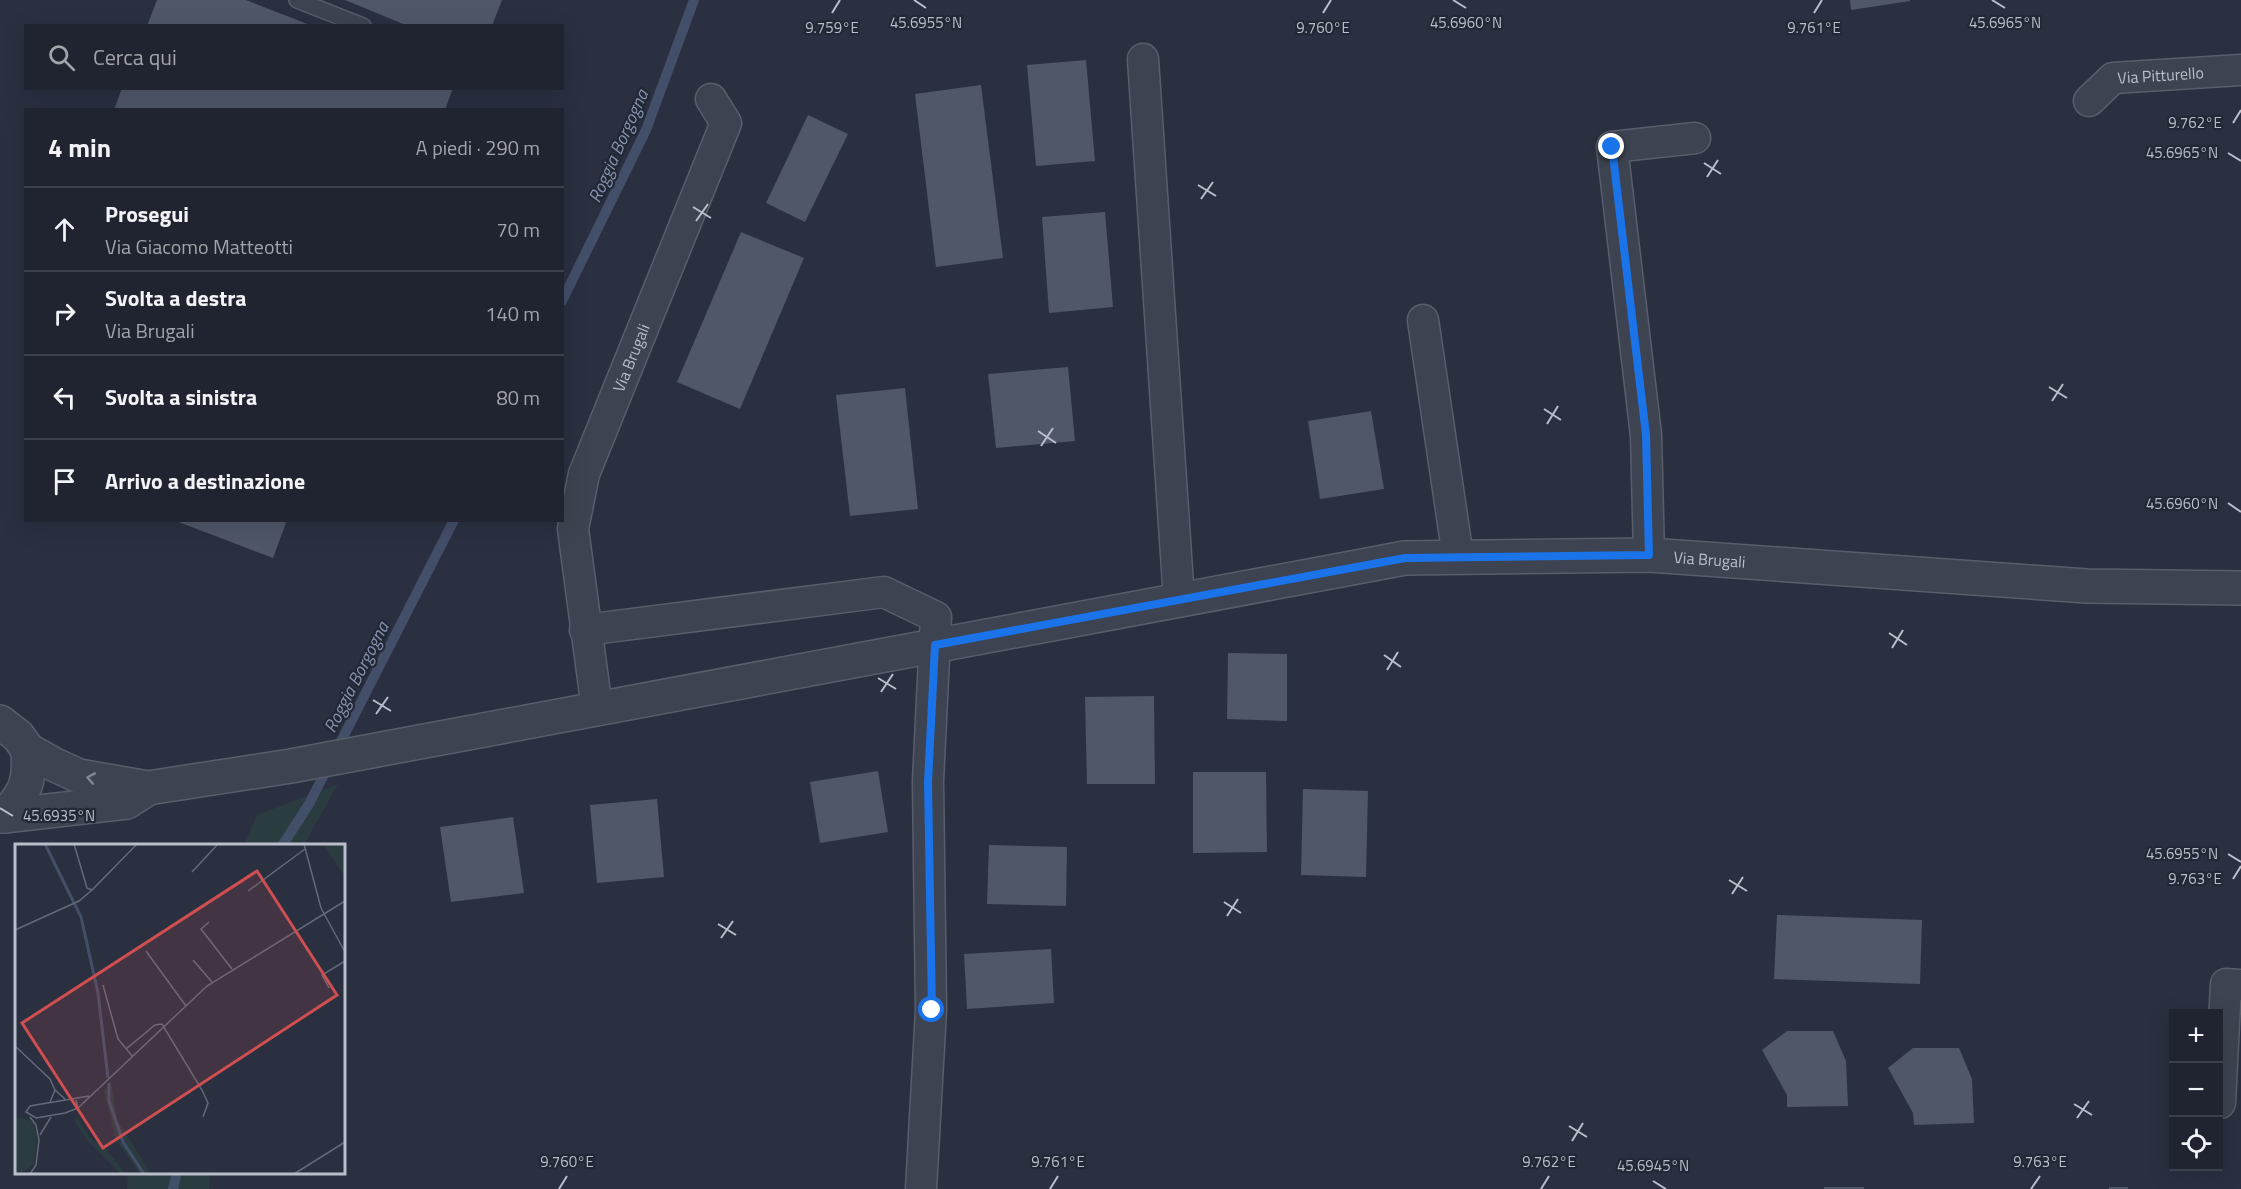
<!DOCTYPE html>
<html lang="it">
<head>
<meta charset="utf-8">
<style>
  body { margin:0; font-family:"Titillium Web",sans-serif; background:#2d303c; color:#f1f3f6 }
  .controls { position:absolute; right:18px; bottom:18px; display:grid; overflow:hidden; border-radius:0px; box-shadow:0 6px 24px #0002 }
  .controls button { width:54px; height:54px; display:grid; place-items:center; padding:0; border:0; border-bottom:2px solid #3d414c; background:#202430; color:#f1f3f6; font:30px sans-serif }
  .stop { position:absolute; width:18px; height:18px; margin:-14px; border:4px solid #1a73e8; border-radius:50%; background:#fff }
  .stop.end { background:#1a73e8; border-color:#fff; box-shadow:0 2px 6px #0008 }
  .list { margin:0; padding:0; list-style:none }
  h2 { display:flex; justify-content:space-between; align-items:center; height:78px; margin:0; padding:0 24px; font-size:26px }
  h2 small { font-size:20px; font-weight:400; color:#a2a4ab }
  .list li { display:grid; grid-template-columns:39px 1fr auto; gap:18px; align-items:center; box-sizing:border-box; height:84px; padding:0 24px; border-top:2px solid #3d414c }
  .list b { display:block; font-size:22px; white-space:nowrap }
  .list p { margin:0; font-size:20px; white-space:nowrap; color:#a2a4ab }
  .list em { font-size:20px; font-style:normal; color:#a2a4ab }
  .icon { flex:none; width:33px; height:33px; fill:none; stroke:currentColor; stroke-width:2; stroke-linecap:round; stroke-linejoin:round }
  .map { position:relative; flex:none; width:2241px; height:1189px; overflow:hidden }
  .search { position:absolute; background:#202430; box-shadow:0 6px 24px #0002; left:24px; top:24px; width:540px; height:66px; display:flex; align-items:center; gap:15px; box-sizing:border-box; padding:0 21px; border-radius:0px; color:#a2a4ab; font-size:22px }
  .panel { position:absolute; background:#202430; box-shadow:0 6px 24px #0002; left:24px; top:108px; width:540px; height:414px; border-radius:0px }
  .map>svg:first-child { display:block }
  .green { fill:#2b3c41 }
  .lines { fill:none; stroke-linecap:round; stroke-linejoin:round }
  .stream { stroke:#434e69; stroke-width:10 }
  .building { fill:#505768 }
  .service-casing { stroke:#585e6a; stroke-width:18 }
  .minor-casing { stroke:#585e6a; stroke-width:33 }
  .tertiary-casing { stroke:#585e6a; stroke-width:36 }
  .service { stroke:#3d4350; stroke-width:15 }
  .minor { stroke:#3d4350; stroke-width:30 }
  .tertiary { stroke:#3d4350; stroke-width:33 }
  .oneway { stroke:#828793 }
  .route { stroke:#1a73e8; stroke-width:8 }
  .ticks { fill:none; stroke:#babeca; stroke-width:2 }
  .labels { text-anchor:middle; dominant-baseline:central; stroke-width:4.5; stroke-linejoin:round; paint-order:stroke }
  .street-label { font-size:16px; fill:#babeca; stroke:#222835 }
  .water-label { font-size:18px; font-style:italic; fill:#8591ae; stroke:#222835 }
  .inset-river { fill:none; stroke:#434e69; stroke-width:3 }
  .inset-road { fill:none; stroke:#646977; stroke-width:1.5 }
  .view { fill:#cf4e50; fill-opacity:0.15; stroke:#cf4e50; stroke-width:3 }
  .inset-edge { fill:none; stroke:#babeca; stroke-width:3 }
  .ticks-label { font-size:15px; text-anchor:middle; fill:#babeca; stroke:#222835; stroke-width:4.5; stroke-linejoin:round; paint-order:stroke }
</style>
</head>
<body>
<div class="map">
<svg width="2241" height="1189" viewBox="0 0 2241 1189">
  <rect width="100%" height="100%" fill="#2a3040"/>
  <!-- green -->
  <path class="green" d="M338 784 304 845H244L257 815Z
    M128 1173H210L209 1189H127Z"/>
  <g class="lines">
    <!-- stream -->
    <path class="stream" d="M562 301 646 130 694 0
      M282 846 309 804 454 520
      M173 1189 177 1172"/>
  </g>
  <!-- building -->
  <path class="building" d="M157 0H246L310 25 147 26Z
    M345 0H502L492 26H408Z
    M1850 0H1910V1L1851 10Z
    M1086 60 1095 161 1036 166 1027 65Z
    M981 85 1003 258 936 267 915 94Z
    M122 88H453L445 110H114Z
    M808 115 848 134 805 222 766 203Z
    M1105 212 1113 307 1049 313 1042 217Z
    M741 232 804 258 740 409 677 382Z
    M1068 367 1075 441 996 448 988 374Z
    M905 388 918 509 850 516 836 395Z
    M1371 411 1384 489 1320 499 1308 421Z
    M173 520H287L273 558Z
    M1228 653 1287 654V721L1227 719Z
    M1154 696 1155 784H1087L1085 697Z
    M878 771 888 832 820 843 810 782Z
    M1193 772H1266L1267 852 1193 853Z
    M1303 789 1368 791 1366 877 1301 875Z
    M657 799 664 877 597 883 590 805Z
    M513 817 524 893 451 902 440 827Z
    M989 845 1067 847 1066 906 987 904Z
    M1777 915 1922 920 1920 984 1774 979Z
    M1051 949 1054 1003 967 1009 964 954Z
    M1787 1031H1833L1846 1061 1848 1106 1787 1107V1095L1762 1050Z
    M1913 1048H1959L1972 1079 1974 1123 1914 1125 1913 1113 1888 1068Z
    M1824 1187H1864V1189H1824Z
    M2109 1187H2128V1189H2109Z"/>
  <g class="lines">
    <!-- service casing -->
    <g class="service-casing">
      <path id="service" d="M297 0 363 26"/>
    </g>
    <!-- minor casing -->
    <g class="minor-casing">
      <g id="minor">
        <path d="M1143 59 1179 600"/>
        <path id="s1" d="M2089 101 2113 78 2241 70"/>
        <path d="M1423 320 1458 557"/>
        <path d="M1649 555 1646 435 1612 147 1695 138"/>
        <path d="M585 630 884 592 936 617 928 781 931 1010 921 1189"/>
        <path id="s2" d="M597 709 573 529 584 474 726 123 711 99"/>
        <path d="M2220 1103 2226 984 2241 985"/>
      </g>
    </g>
    <!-- tertiary casing -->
    <g class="tertiary-casing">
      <g id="tertiary">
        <path id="s3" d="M0 722 18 736 28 750 53 764 79 776 148 788 291 766 1405 558 1649 555 2087 586 2241 588"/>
        <path d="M0 816H4C26 793 30 782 28 750"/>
        <path d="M4 816 127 802 147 789"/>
      </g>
    </g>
    <!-- service -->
    <use href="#service" class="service"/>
    <!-- minor -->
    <use href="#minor" class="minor"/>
    <!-- tertiary -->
    <use href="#tertiary" class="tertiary"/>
  </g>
  <!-- one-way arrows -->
  <defs><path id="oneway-chevron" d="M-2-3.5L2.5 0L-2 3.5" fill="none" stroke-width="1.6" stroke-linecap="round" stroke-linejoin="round" transform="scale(1.5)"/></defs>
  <use class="oneway" href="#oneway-chevron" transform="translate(91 778) rotate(-169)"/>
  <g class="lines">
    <!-- route -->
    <path class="route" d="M932 1010 928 782 935 645 1405 558 1649 555 1646 435 1612 147"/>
  </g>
  <!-- ticks -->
  <path class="ticks" d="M914 0 926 8M1453 0 1466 8M1992 0 2005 8M832 13 840 0M1323 13 1331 0M1814 13 1822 0M2233 123 2241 110M2228 153 2241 161M1704 163 1721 174M1707 177 1718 160M1198 185 1216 196M1201 199 1213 182M693 207 711 218M696 221 708 204M2049 387 2067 398M2052 401 2063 384M1544 409 1561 420M1547 424 1558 406M1038 431 1056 443M1041 446 1053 428M2228 503 2241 512M1889 633 1907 645M1892 648 1903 630M1384 655 1401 667M1387 670 1398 652M878 678 896 689M881 692 893 674M373 700 391 711M376 714 388 697M0 808 13 816M2228 854 2241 862M2233 879 2241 866M1729 880 1747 891M1732 894 1743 877M1224 902 1241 913M1227 916 1238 899M718 924 736 935M721 938 733 921M2074 1104 2092 1115M2077 1118 2089 1101M1569 1126 1587 1137M1572 1141 1583 1123M1653 1181 1666 1189M559 1189 567 1176M1050 1189 1058 1176M1541 1189 1549 1176M2031 1189 2040 1176"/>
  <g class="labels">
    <!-- street labels -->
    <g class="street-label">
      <text stroke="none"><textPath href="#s1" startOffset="81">Via Pitturello</textPath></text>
      <text stroke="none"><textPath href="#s2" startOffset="363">Via Brugali</textPath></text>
      <text stroke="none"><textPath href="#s3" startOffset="1750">Via Brugali</textPath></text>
    </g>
    <!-- water labels -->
    <g class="water-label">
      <text transform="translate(618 146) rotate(-66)">Roggia Borgogna</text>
      <text transform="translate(356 677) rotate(-63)">Roggia Borgogna</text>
    </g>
  </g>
  <!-- overview -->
  <g transform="translate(15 844)">
    <rect width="330" height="330" fill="#2a3040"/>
    <path d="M308 0H330V33ZM96 238 103 277 136 330H125L100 294 89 247ZM61 271 74 293 91 305 111 330H106L72 296 60 278ZM0 273 17 277 22 291 19 320 5 330H0Z" fill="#2b3c41"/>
    <path class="inset-river" d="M30 0 66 73 83 149 93 234M94 239V257L108 298 129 330"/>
    <path class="inset-road" d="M59 0 72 44 77 46 122 0M289 0 306 64 330 108M177 28 203 0M233 47 290 5M194 78 186 85 217 125M0 86 64 57 77 46M131 107 171 162M178 116 197 138M88 141 103 195 118 213M314 144 307 131 330 117M0 202 35 235 40 246M111 205 140 181 147 180 187 246 193 259 188 273M61 256 63 264 50 269 21 274 11 268 15 262 74 252M35 258 40 246 50 255M63 264 192 142 330 57M15 273 21 281 24 296 21 321 15 330M25 291 36 273M279 330 330 298"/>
    <path class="view" d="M242 27 322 151 88 304 7 179Z"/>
    <rect width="330" height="330" class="inset-edge"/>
  </g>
  <g class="ticks-label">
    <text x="926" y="28">45.6955°N</text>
    <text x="1466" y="28">45.6960°N</text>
    <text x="2005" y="28">45.6965°N</text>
    <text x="832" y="33">9.759°E</text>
    <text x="1323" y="33">9.760°E</text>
    <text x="1814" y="33">9.761°E</text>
    <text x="2195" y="128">9.762°E</text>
    <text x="2182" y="158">45.6965°N</text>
    <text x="2182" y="509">45.6960°N</text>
    <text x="59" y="821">45.6935°N</text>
    <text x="2182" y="859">45.6955°N</text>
    <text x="2195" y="884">9.763°E</text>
    <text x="567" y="1167">9.760°E</text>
    <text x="1058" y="1167">9.761°E</text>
    <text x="1549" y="1167">9.762°E</text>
    <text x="2040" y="1167">9.763°E</text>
    <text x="1653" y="1171">45.6945°N</text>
  </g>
</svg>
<div class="controls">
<button>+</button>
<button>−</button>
<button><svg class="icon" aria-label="locate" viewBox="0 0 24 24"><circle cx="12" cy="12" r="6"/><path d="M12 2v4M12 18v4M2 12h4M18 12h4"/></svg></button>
</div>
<div class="stop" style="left:932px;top:1010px"></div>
<div class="stop end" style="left:1612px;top:147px"></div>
<div class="search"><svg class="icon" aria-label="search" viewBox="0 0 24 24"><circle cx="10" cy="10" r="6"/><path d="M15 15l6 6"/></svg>Cerca qui</div>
<section class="panel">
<h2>4 min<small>A piedi · 290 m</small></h2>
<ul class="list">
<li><svg class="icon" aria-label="ahead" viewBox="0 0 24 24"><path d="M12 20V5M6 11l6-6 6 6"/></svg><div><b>Prosegui</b><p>Via Giacomo Matteotti</p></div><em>70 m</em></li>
<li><svg class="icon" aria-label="right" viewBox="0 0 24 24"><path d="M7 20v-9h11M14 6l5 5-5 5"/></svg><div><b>Svolta a destra</b><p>Via Brugali</p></div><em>140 m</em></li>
<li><svg class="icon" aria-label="left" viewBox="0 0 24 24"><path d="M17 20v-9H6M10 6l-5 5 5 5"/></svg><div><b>Svolta a sinistra</b></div><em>80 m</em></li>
<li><svg class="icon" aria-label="arrive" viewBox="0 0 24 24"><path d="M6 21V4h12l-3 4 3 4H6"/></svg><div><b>Arrivo a destinazione</b></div></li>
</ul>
</section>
</div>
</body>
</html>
